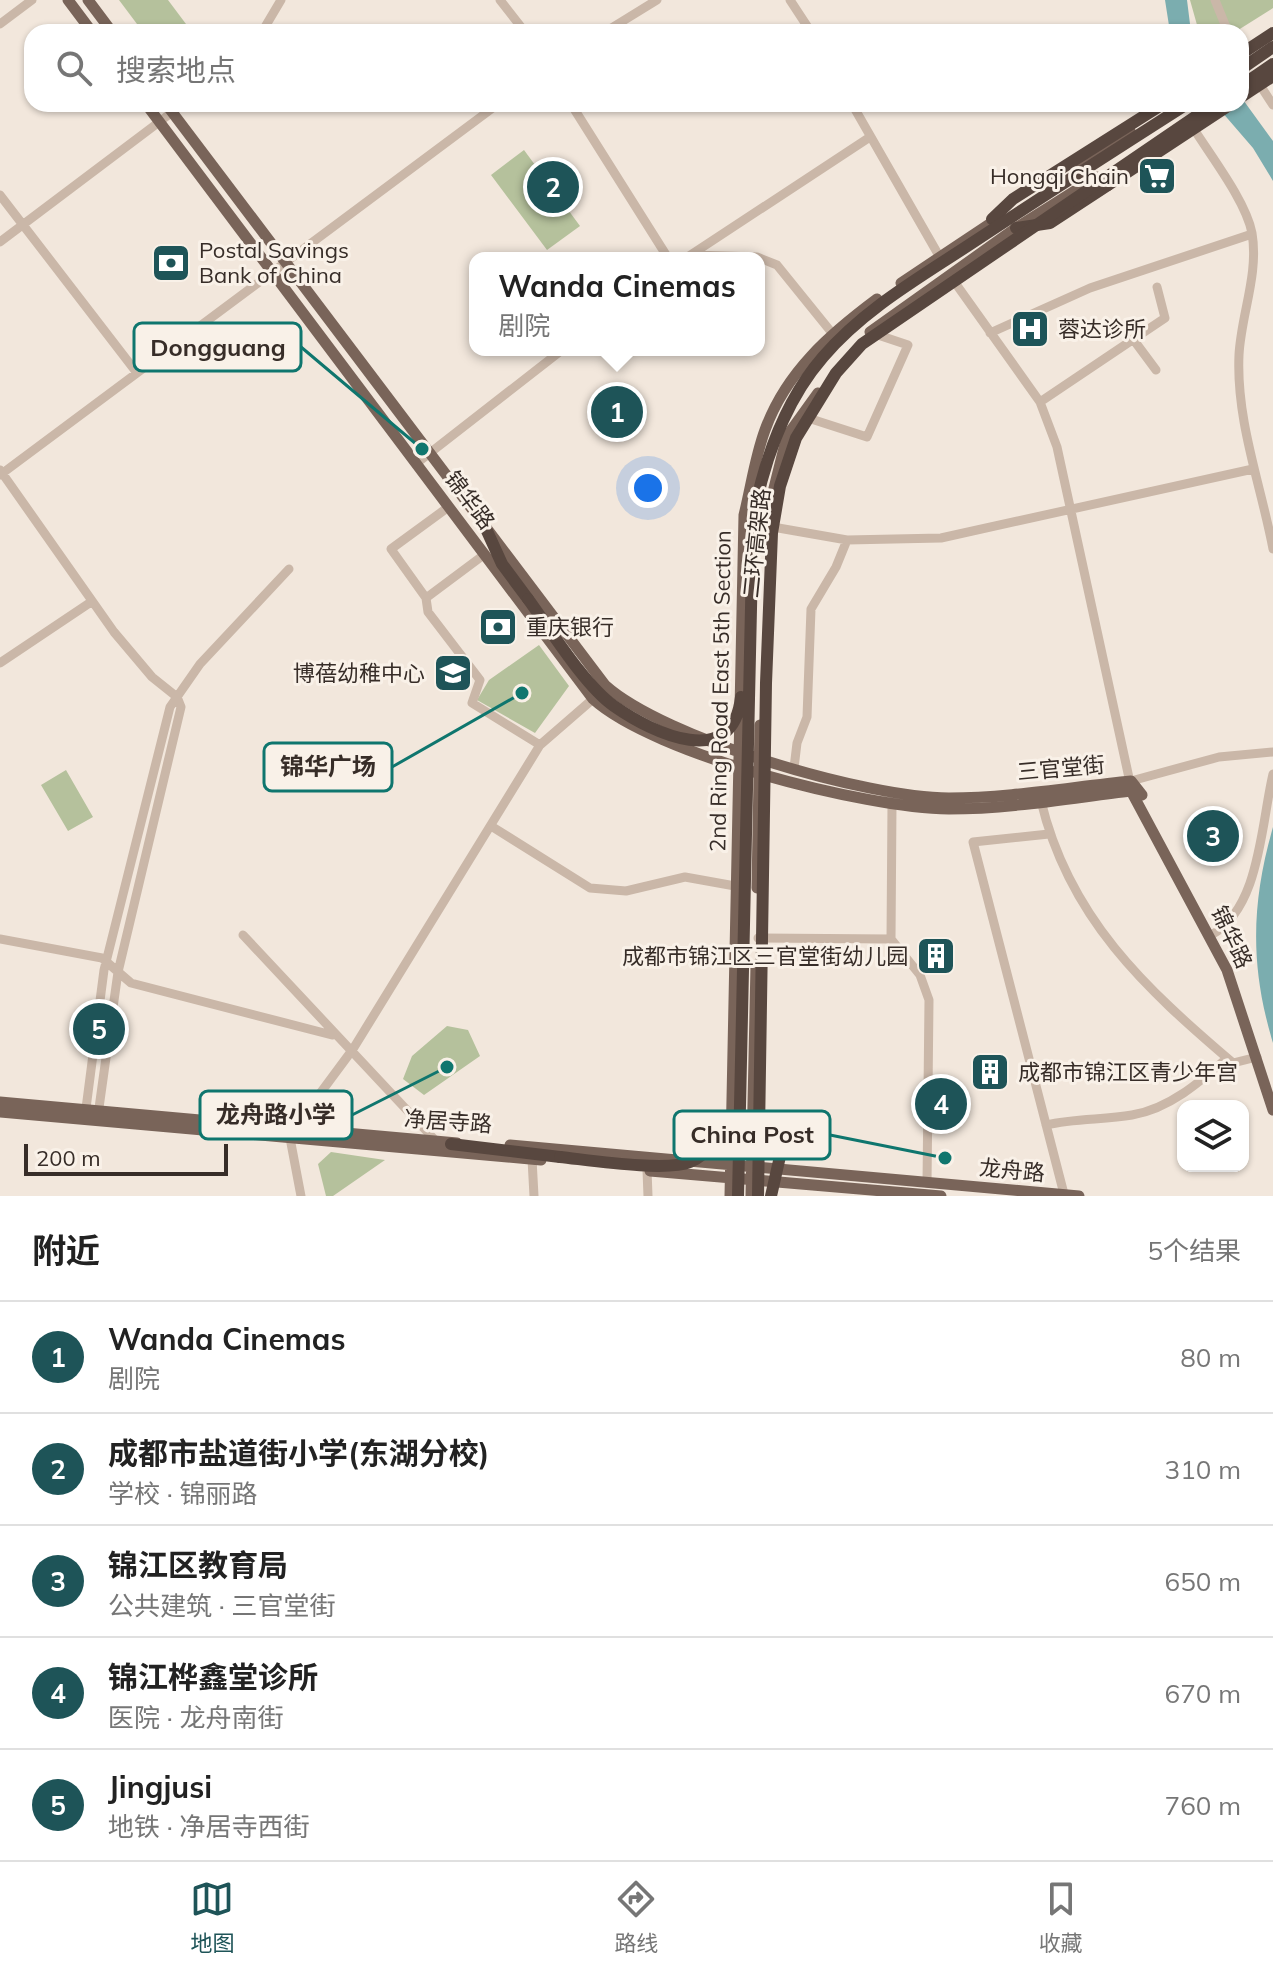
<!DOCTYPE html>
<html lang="zh">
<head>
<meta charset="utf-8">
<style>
  body { margin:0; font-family:Mulish,"Noto Sans SC",sans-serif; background:#f2f2f2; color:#222 }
  .controls { position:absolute; right:24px; bottom:24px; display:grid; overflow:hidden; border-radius:16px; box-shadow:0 2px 6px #0004 }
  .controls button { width:72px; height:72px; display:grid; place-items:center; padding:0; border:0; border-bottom:2px solid #e0e0e0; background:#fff; color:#222; font:40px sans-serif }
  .scale { position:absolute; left:24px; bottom:20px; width:204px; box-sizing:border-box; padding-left:8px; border:4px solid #372d28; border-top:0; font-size:22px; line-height:28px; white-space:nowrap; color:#372d28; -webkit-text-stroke:6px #f9f1e8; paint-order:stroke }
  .you { position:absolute; left:648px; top:488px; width:28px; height:28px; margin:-20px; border:6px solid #fff; border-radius:50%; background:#1a73e8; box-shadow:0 0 0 12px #1a73e833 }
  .badge { display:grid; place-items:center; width:52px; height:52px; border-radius:50%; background:#1e5458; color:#fff; font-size:26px; font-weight:700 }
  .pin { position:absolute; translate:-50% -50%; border:4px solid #fff; box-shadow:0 2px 8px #0006 }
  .popup { position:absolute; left:469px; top:252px; width:296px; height:104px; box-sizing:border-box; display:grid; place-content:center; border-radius:16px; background:#fff; filter:drop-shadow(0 2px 6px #0005); font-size:26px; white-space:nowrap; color:#767676 }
  .popup b { font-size:30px; color:#222 }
  .popup::after { content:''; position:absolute; left:50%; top:100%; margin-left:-16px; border:16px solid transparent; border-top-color:#fff }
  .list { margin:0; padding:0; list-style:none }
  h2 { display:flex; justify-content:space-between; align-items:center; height:104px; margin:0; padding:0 32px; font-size:34px }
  h2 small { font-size:26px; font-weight:400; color:#767676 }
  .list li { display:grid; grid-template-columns:52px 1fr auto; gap:24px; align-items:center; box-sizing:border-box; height:112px; padding:0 32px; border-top:2px solid #e0e0e0 }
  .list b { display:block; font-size:30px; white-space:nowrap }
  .list p { margin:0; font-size:26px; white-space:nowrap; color:#767676 }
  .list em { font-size:26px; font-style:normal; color:#767676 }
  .icon { flex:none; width:44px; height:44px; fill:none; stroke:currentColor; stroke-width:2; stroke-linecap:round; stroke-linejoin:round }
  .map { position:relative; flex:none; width:1273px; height:1196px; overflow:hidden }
  .search { position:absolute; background:#fff; box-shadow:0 2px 6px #0004; left:24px; right:24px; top:24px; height:88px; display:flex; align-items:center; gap:20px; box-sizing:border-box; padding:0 28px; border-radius:24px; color:#767676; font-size:30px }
  .sheet { height:664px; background:#fff }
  nav { display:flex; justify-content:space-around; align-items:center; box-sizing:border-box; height:112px; border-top:2px solid #e0e0e0; background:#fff; font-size:22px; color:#767676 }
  nav a { display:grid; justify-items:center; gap:4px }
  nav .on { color:#1e5458 }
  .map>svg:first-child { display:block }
  .green { fill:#b5c19c }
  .water { fill:#7badaf }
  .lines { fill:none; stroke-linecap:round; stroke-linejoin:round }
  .minor { stroke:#cab7a8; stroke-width:9 }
  .major { stroke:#796459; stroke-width:11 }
  .highway { stroke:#58473f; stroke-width:12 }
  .highway-bridge { stroke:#58473f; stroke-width:12 }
  .labels { text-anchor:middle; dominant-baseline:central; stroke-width:6; stroke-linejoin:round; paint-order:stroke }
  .poi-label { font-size:22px; fill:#372d28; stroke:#f9f1e8; text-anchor:start }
  .street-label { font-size:22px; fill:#372d28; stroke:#f9f1e8 }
  .leader { fill:none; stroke:#0f766e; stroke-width:3 }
  .callout-dot { fill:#0f766e; stroke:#f9f1e8; stroke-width:3 }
  .callout { fill:#f9f1e8; stroke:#0f766e; stroke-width:3 }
  .callout-label { font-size:24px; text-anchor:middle; font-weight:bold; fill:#372d28 }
</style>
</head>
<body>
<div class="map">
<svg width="1273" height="1196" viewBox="0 0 1273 1196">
  <rect width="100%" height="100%" fill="#f2e7dc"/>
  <!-- green -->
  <path class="green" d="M119 0H168L192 32H143Z
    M1190 0H1273V8L1235 32H1199Z
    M524 150 580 226 547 250 491 175Z
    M539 645 569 686 535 733 477 700 489 680Z
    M66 770 93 817 68 831 41 785Z
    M447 1026 468 1030 480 1056 424 1095 403 1079 412 1056Z
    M331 1152 385 1160 333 1196H326L318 1164Z"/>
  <!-- water -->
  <path class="water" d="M1165 0H1187L1191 32H1170Z
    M1241 97 1273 141V181L1253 148 1215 104H1241Z
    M1273 827V1043C1250 967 1251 904 1273 827Z"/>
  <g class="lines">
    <!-- minor -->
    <path class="minor" d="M500 0 525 32
      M790 0 811 32
      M1215 0 1228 32
      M0 24 32 0
      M262 32 281 0
      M605 32 657 0
      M1258 82 1273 105
      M571 104 668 258
      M852 104 942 261
      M1192 126C1210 155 1246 201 1252 233 1259 274 1241 315 1239 355 1236 421 1261 485 1273 549
      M0 195 137 373
      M0 242 183 104
      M693 255 757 257 777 265 832 333
      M686 258 870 137
      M951 277 1040 402 1057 447 1131 787
      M990 333 1090 288 1252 234
      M1133 339 1156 370
      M1040 402 1165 318 1157 287
      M805 417 867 437 908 345 872 333
      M417 463 562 350
      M0 470 114 632 152 677 177 697 181 707 118 972 98 1115
      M0 475 498 104
      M447 508 391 549 426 598 485 554
      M767 526 847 540 941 538 1253 469
      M426 598 428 612 480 680 472 703 540 745
      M0 663 91 602
      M794 768 797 743 807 717 811 609 836 567 847 540
      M1131 781 1219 757 1273 752
      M1041 801C1069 918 1145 988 1233 1063L1257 1057
      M892 804 891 939 920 975 929 1000 927 1183
      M491 826 590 888 626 891 685 877 735 886
      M1049 834 973 842 1064 1194
      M243 935 434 1139
      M1211 935C1260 909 1261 824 1273 774
      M758 938 891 939
      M0 939 102 958 131 983 332 1035
      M85 1116 104 970 170 707 200 664 289 569
      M1046 1125C1075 1118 1104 1120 1132 1115 1169 1109 1200 1082 1227 1058
      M293 1130 353 1049 540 745 593 699
      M290 1138 301 1196
      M532 1159 534 1196
      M647 1170 648 1196"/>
    <!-- major -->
    <path class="major" d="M68 0 92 32
      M88 0 112 32
      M146 104 593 699C655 755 865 808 949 809 1010 809 1072 798 1131 791L1227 970 1273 1110
      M166 104 605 685C665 739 867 798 949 798 1009 798 1071 787 1131 781L1142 795
      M1075 169 1130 131
      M901 283 1000 217
      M870 332 1016 228 1097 177
      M774 488 787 436 818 393
      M757 888 760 725
      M0 1102 457 1143
      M0 1112 541 1160
      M510 1145 1079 1196
      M650 1171 941 1196
      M730 1196 744 515C751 487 755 457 765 430 786 372 830 334 877 299
      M751 1196 756 965"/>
    <!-- highway -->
    <path class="highway" d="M1241 54 1273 33
      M992 219 1013 199 1163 104
      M1016 228 1050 223 1108 185
      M487 531 502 564 528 599
      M451 1144 560 1157"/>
    <!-- highway-bridge -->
    <path class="highway-bridge" d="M1241 69 1273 47
      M1241 86 1273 64
      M1241 97 1273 76
      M1108 185 1231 104
      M528 599C550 629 585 686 614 706 654 734 733 771 741 697
      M560 1157C589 1160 666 1172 690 1162 714 1152 723 1125 751 1123L772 1135 781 1152 771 1196
      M738 1196 753 518C764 461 784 402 823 357 864 309 919 278 972 243 1043 196 1115 150 1187 104
      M758 1196 766 683 772 533 780 486 796 438 836 373 862 344 1214 104"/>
  </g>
  <!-- icons -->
  <defs>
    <g id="supermarket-square" transform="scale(2)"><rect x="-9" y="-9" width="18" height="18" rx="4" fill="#1e5458" stroke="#f9f1e8"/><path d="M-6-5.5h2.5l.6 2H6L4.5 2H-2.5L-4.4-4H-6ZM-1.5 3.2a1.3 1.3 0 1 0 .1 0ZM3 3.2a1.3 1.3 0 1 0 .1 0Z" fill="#fff"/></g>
    <g id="bank-square" transform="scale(2)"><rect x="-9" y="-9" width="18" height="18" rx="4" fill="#1e5458" stroke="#f9f1e8"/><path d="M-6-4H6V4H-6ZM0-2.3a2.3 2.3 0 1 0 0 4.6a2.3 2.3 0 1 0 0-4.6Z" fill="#fff"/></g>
    <g id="hospital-square" transform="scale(2)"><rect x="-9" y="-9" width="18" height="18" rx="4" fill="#1e5458" stroke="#f9f1e8"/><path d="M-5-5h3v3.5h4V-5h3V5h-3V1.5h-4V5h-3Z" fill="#fff"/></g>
    <g id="school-square" transform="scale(2)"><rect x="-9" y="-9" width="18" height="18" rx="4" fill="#1e5458" stroke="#f9f1e8"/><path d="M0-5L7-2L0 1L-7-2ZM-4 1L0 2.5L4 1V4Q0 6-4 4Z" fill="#fff"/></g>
    <g id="building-square" transform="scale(2)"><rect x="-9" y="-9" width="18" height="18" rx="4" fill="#1e5458" stroke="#f9f1e8"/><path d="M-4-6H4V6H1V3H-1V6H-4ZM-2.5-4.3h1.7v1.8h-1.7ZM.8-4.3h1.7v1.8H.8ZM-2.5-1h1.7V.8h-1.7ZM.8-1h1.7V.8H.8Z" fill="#fff"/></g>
  </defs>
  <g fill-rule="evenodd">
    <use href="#supermarket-square" x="1157" y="176"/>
    <use href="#bank-square" x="171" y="263"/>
    <use href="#hospital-square" x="1030" y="329"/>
    <use href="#bank-square" x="498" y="627"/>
    <use href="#school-square" x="453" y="673"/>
    <use href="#building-square" x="936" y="956"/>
    <use href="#building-square" x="990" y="1072"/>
  </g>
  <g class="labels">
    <!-- poi labels -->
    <g class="poi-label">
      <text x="1129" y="176" text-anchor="end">Hongqi Chain</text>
      <text x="199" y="250">Postal Savings<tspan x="199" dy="25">Bank of China</tspan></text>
      <text x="1058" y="329">蓉达诊所</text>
      <text x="526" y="627">重庆银行</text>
      <text x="425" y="673" text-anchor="end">博蓓幼稚中心</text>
      <text x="908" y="956" text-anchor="end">成都市锦江区三官堂街幼儿园</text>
      <text x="1018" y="1072">成都市锦江区青少年宫</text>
    </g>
    <!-- street labels -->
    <g class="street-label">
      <text transform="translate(470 500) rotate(53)">锦华路</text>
      <text transform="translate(756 543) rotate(-84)">二环高架路</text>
      <text transform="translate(720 691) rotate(-89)">2nd Ring Road East 5th Section</text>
      <text transform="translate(1061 768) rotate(-5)">三官堂街</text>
      <text transform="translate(1232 937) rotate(65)">锦华路</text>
      <text transform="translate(448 1121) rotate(4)">净居寺路</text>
      <text transform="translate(1012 1170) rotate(5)">龙舟路</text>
    </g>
  </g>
  <!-- callouts -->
  <path class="leader" d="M422 449L301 347M522 693L392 767M447 1067L352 1115M945 1158L830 1135"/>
  <g class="callout-dot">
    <circle cx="422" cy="449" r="8"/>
    <circle cx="522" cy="693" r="8"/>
    <circle cx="447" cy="1067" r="8"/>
    <circle cx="945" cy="1158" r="8"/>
  </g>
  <g class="callout">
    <rect x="134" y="323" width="167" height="48" rx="8"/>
    <rect x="264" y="743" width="128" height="48" rx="8"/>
    <rect x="200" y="1091" width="152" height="48" rx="8"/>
    <rect x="674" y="1111" width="156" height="48" rx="8"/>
  </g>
  <g class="callout-label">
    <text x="218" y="356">Dongguang</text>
    <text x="328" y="775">锦华广场</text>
    <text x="276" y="1123">龙舟路小学</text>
    <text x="752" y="1143">China Post</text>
  </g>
</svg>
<div class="controls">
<button><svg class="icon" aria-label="layers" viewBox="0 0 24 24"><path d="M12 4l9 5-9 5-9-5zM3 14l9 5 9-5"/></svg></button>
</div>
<div class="scale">200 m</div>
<div class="you"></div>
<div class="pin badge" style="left:617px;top:412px">1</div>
<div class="popup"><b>Wanda Cinemas</b>剧院</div>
<div class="pin badge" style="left:553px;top:187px">2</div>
<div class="pin badge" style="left:1213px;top:836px">3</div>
<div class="pin badge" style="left:941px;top:1104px">4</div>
<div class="pin badge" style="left:99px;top:1029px">5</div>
<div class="search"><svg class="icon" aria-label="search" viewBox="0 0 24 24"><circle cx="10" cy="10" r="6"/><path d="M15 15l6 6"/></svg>搜索地点</div>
</div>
<section class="sheet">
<h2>附近<small>5个结果</small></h2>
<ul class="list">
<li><span class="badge">1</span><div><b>Wanda Cinemas</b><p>剧院</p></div><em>80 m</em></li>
<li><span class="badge">2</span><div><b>成都市盐道街小学(东湖分校)</b><p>学校 · 锦丽路</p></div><em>310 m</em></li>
<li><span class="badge">3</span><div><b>锦江区教育局</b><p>公共建筑 · 三官堂街</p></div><em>650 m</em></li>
<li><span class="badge">4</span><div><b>锦江桦鑫堂诊所</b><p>医院 · 龙舟南街</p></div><em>670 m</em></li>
<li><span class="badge">5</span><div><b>Jingjusi</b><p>地铁 · 净居寺西街</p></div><em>760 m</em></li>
</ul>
</section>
<nav>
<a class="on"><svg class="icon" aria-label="map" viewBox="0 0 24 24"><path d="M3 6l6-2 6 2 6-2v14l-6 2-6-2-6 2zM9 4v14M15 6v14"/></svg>地图</a>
<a><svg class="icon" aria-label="directions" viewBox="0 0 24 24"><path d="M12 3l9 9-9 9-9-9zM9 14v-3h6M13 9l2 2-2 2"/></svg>路线</a>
<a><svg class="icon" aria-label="saved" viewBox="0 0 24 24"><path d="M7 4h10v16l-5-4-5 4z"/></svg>收藏</a>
</nav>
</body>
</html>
